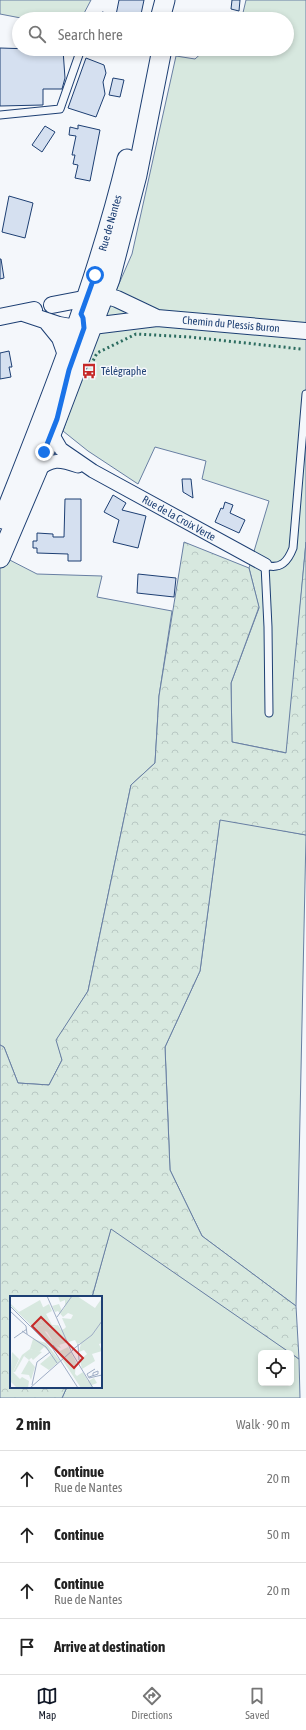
<!DOCTYPE html>
<html lang="en">
<head>
<meta charset="utf-8">
<style>
  body { margin:0; font-family:"Asap Condensed",sans-serif; background:#f2f2f2; color:#222 }
  .controls { position:absolute; right:12px; bottom:12px; display:grid; overflow:hidden; border-radius:6px; box-shadow:0 2px 6px #0003 }
  .controls button { width:36px; height:36px; display:grid; place-items:center; padding:0; border:0; border-bottom:1px solid #e0e0e0; background:#fff; color:#222; font:20px sans-serif }
  .stop { position:absolute; width:12px; height:12px; margin:-9px; border:3px solid #1a73e8; border-radius:50%; background:#fff }
  .stop.end { background:#1a73e8; border-color:#fff; box-shadow:0 1px 4px #0008 }
  .list { margin:0; padding:0; list-style:none }
  h2 { display:flex; justify-content:space-between; align-items:center; height:52px; margin:0; padding:0 16px; font-size:17px }
  h2 small { font-size:13px; font-weight:400; color:#767676 }
  .list li { display:grid; grid-template-columns:26px 1fr auto; gap:12px; align-items:center; box-sizing:border-box; height:56px; padding:0 16px; border-top:1px solid #e0e0e0 }
  .list b { display:block; font-size:15px; white-space:nowrap }
  .list p { margin:0; font-size:13px; white-space:nowrap; color:#767676 }
  .list em { font-size:13px; font-style:normal; color:#767676 }
  .icon { flex:none; width:22px; height:22px; fill:none; stroke:currentColor; stroke-width:2; stroke-linecap:round; stroke-linejoin:round }
  .map { position:relative; flex:none; width:306px; height:1398px; overflow:hidden }
  .search { position:absolute; background:#fff; box-shadow:0 2px 6px #0003; left:12px; right:12px; top:12px; height:44px; display:flex; align-items:center; gap:10px; box-sizing:border-box; padding:0 14px; border-radius:22px; color:#767676; font-size:15px }
  .sheet { height:276px; background:#fff }
  nav { display:flex; justify-content:space-around; align-items:center; box-sizing:border-box; height:56px; border-top:1px solid #e0e0e0; background:#fff; font-size:11px; color:#767676 }
  nav a { display:grid; justify-items:center; gap:2px }
  nav .on { color:#111827 }
  .map>svg:first-child { display:block }
  .grass { fill:#d7e8df; stroke:#687fa3 }
  .forest { fill:url(#forest-crowns); stroke:#687fa3 }
  .building { fill:#d5e0f0; stroke:#1d3f73 }
  .lines { fill:none; stroke-linecap:round; stroke-linejoin:round }
  .service-casing { stroke:#1d3f73; stroke-width:9 }
  .minor-casing { stroke:#1d3f73; stroke-width:15 }
  .tertiary-casing { stroke:#1d3f73; stroke-width:18 }
  .secondary-casing { stroke:#1d3f73; stroke-width:21 }
  .service { stroke:#f4f7fb; stroke-width:7 }
  .minor { stroke:#f4f7fb; stroke-width:13 }
  .tertiary { stroke:#f4f7fb; stroke-width:16 }
  .secondary { stroke:#f4f7fb; stroke-width:19 }
  .hedge { stroke:#2c6c60; stroke-width:3; stroke-dasharray:2 3; stroke-linecap:butt }
  .route { stroke:#1a73e8; stroke-width:5 }
  .labels { text-anchor:middle; dominant-baseline:central; stroke-width:3; stroke-linejoin:round; paint-order:stroke }
  .street-label { font-size:11px; fill:#1d3f73; stroke:#f4f7fb }
  .poi-label { font-size:11px; fill:#1d3f73; stroke:#f4f7fb; text-anchor:start }
  .inset-road { fill:none; stroke:#9eadc5; stroke-width:1 }
  .view { fill:#c62828; fill-opacity:0.15; stroke:#c62828; stroke-width:2 }
  .inset-edge { fill:none; stroke:#1d3f73; stroke-width:2 }
</style>
</head>
<body>
<div class="map">
<svg width="306" height="1398" viewBox="0 0 306 1398">
  <defs>
    <pattern id="forest-crowns" width="20" height="18" patternUnits="userSpaceOnUse"><rect width="20" height="18" fill="#d7e8df"/><path d="M2 6a3 3 0 1 1 6 0M12 15a3 3 0 1 1 6 0" fill="none" stroke="#b8c8c3"/></pattern>
  </defs>
  <rect width="100%" height="100%" fill="#f4f7fb"/>
  <!-- grass -->
  <path class="grass" d="M0 0H91L81 19H26L0 14Z
    M246 0H306V542L287 753 232 742 231 683 259 608 249 568 269 501 202 479 206 461 155 447 138 484 88 451 63 431 87 357 132 254 176 56 195 59 206 49H287V19H240L242 17Z
    M0 555 37 574 102 576 97 597 172 611 159 696 155 763 131 785 88 991 57 1040 62 1060 49 1085 18 1083 4 1047 0 1045Z
    M220 819 306 835 296 1306 202 1236 170 1170 165 1047 200 971Z
    M111 1228 291 1353H261V1383H291V1353L299 1359 300 1398H62L67 1387H101V1297H92Z"/>
  <!-- forest -->
  <path class="forest" d="M184 542 249 568 259 607 231 683 232 742 286 753 306 542V835L220 820 200 971 165 1047 170 1170 202 1236 296 1306 299 1359 111 1229 92 1297H11V1387H67L62 1398H0V1045L4 1047 18 1083 49 1085 62 1060 56 1040 88 991 131 785 155 763 159 696Z"/>
  <!-- building -->
  <path class="building" d="M119 0H144L140 19 116 15Z
    M232 0H240L239 11 231 9Z
    M102 12 116 15 136 19H101Z
    M0 48 63 50 65 78 62 89H43V105L0 106Z
    M86 58 104 65 106 73 103 82 105 94 96 117 68 108Z
    M113 78 124 80 120 97 109 95Z
    M78 125 100 130 90 181 75 178 78 165 73 164 75 155H72L76 136 69 135 70 127 78 129Z
    M45 126 55 132 42 152 32 145Z
    M9 196 33 203 25 238 2 232Z
    M0 259H1L4 278 0 279Z
    M9 351 12 367H9L11 377 0 379V353Z
    M182 479H191L193 498 183 492Z
    M113 495 126 503 122 510 146 516 138 548 113 542 119 520 104 512Z
    M65 499H81V561H68V554L37 553V548H33V541H37V533L53 534V537H64Z
    M225 502 233 505 230 513 245 520 239 533 215 522 221 508 223 509Z
    M138 574 176 578 174 597 137 593Z"/>
  <g class="lines">
    <!-- service casing -->
    <g class="service-casing">
      <path id="service" d="M0 115 60 109 81 49
        M269 713 268 627 265 565C281 570 288 561 293 548L306 394"/>
    </g>
    <!-- minor casing -->
    <g class="minor-casing">
      <path id="minor" d="M53 430 54 437 61 449 93 471 265 565
        M37 471C52 458 60 460 78 466"/>
    </g>
    <!-- tertiary casing -->
    <g class="tertiary-casing">
      <path id="tertiary" d="M52 305 104 295 117 299 157 318
        M23 313 59 325 76 328 157 318 306 331
        M0 317 34 310
        M47 322 60 338 66 355"/>
    </g>
    <!-- secondary casing -->
    <g class="secondary-casing">
      <path id="secondary" d="M160 19 165 0
        M3 519C50 401 97 283 127 159
        M0 558 37 471 110 279 137 175 162 49"/>
    </g>
    <!-- service -->
    <use href="#service" class="service"/>
    <!-- minor -->
    <use href="#minor" class="minor"/>
    <!-- tertiary -->
    <use href="#tertiary" class="tertiary"/>
    <!-- secondary -->
    <use href="#secondary" class="secondary"/>
    <!-- hedge -->
    <path class="hedge" d="M91 365 97 353 136 334 190 337 301 349"/>
  </g>
  <g class="lines">
    <!-- route -->
    <path class="route" d="M44 452 57 419 69 370 84 328 83 318 81 314 95 275"/>
  </g>
  <!-- icons -->
  <defs>
    <g id="bus-bare" transform="scale(1.2)"><path d="M-5-6H5V4H4V6H2V4H-2V6H-4V4H-5ZM-3.5-4V0h7V-4ZM-3.5 1.2v1.5H-2V1.2ZM2 1.2v1.5H3.5V1.2Z" fill="#c62828" stroke="#f4f7fb" stroke-width="2.5" paint-order="stroke"/></g>
  </defs>
  <g fill-rule="evenodd">
    <use href="#bus-bare" x="89" y="371"/>
  </g>
  <g class="labels">
    <!-- street labels -->
    <g class="street-label">
      <text transform="translate(110 223) rotate(-74)">Rue de Nantes</text>
      <text transform="translate(231 324) rotate(5)">Chemin du Plessis Buron</text>
      <text transform="translate(179 518) rotate(29)">Rue de la Croix Verte</text>
    </g>
    <!-- poi labels -->
    <g class="poi-label">
      <text x="101" y="371">Télégraphe</text>
    </g>
  </g>
  <!-- overview -->
  <g transform="translate(10 1296)">
    <rect width="92" height="92" fill="#f4f7fb"/>
    <path d="M48 0H67L85 12 92 2V47L89 48 92 55 82 58 85 65 72 73 70 64 77 58 74 54 69 56 71 47 67 48 65 44 49 49 39 33 48 29 51 34 54 33 56 31 52 22 61 23 63 19 58 17 53 21 48 15 45 16 42 10 49 8 52 15 55 11V4L50 6ZM30 4 36 18 29 23 33 29 23 31 0 9V7L9 16ZM25 32 33 33 42 45 39 47ZM23 43 36 47 50 65 39 74 30 68 42 58 34 51 29 56 20 53ZM44 47 50 55 58 51 66 66 65 78 67 80 73 76 78 85 84 82 87 87 82 89 83 92H71L42 48ZM2 56 9 63 3 76 10 83 12 81 19 85 18 92H7L0 85ZM22 56 26 57 19 64 25 71 21 84 19 79 11 78 19 64 14 60Z" fill="#d7e8df"/>
    <path d="M39 8 42 15 36 18 42 29H48L39 32 51 52 42 49 48 58 39 47 42 44 37 36 23 31 33 29 28 20 35 18 32 12ZM20 53 32 56 23 64 20 60 25 57 14 60 5 76H3L12 59Z" fill="#d7e8df"/>
    <path class="inset-road" d="M37 0 62 57 83 92M0 10 43 53 68 92M0 15 16 30 17 38M47 21 62 0M12 35 36 51 47 67M4 42 17 33M68 48 69 64M43 49 54 62M62 54 82 39 92 25M79 81 88 78V75L83 77V80M79 82 77 78 85 73M79 82 92 79M22 89 27 66 40 56M20 92 63 54"/>
    <path class="view" d="M31 21 73 62 64 72 22 30Z"/>
    <rect width="92" height="92" class="inset-edge"/>
  </g>
</svg>
<div class="controls">
<button><svg class="icon" aria-label="locate" viewBox="0 0 24 24"><circle cx="12" cy="12" r="6"/><path d="M12 2v4M12 18v4M2 12h4M18 12h4"/></svg></button>
</div>
<div class="stop" style="left:95px;top:275px"></div>
<div class="stop end" style="left:44px;top:452px"></div>
<div class="search"><svg class="icon" aria-label="search" viewBox="0 0 24 24"><circle cx="10" cy="10" r="6"/><path d="M15 15l6 6"/></svg>Search here</div>
</div>
<section class="sheet">
<h2>2 min<small>Walk · 90 m</small></h2>
<ul class="list">
<li><svg class="icon" aria-label="ahead" viewBox="0 0 24 24"><path d="M12 20V5M6 11l6-6 6 6"/></svg><div><b>Continue</b><p>Rue de Nantes</p></div><em>20 m</em></li>
<li><svg class="icon" aria-label="ahead" viewBox="0 0 24 24"><path d="M12 20V5M6 11l6-6 6 6"/></svg><div><b>Continue</b></div><em>50 m</em></li>
<li><svg class="icon" aria-label="ahead" viewBox="0 0 24 24"><path d="M12 20V5M6 11l6-6 6 6"/></svg><div><b>Continue</b><p>Rue de Nantes</p></div><em>20 m</em></li>
<li><svg class="icon" aria-label="arrive" viewBox="0 0 24 24"><path d="M6 21V4h12l-3 4 3 4H6"/></svg><div><b>Arrive at destination</b></div></li>
</ul>
</section>
<nav>
<a class="on"><svg class="icon" aria-label="map" viewBox="0 0 24 24"><path d="M3 6l6-2 6 2 6-2v14l-6 2-6-2-6 2zM9 4v14M15 6v14"/></svg>Map</a>
<a><svg class="icon" aria-label="directions" viewBox="0 0 24 24"><path d="M12 3l9 9-9 9-9-9zM9 14v-3h6M13 9l2 2-2 2"/></svg>Directions</a>
<a><svg class="icon" aria-label="saved" viewBox="0 0 24 24"><path d="M7 4h10v16l-5-4-5 4z"/></svg>Saved</a>
</nav>
</body>
</html>
